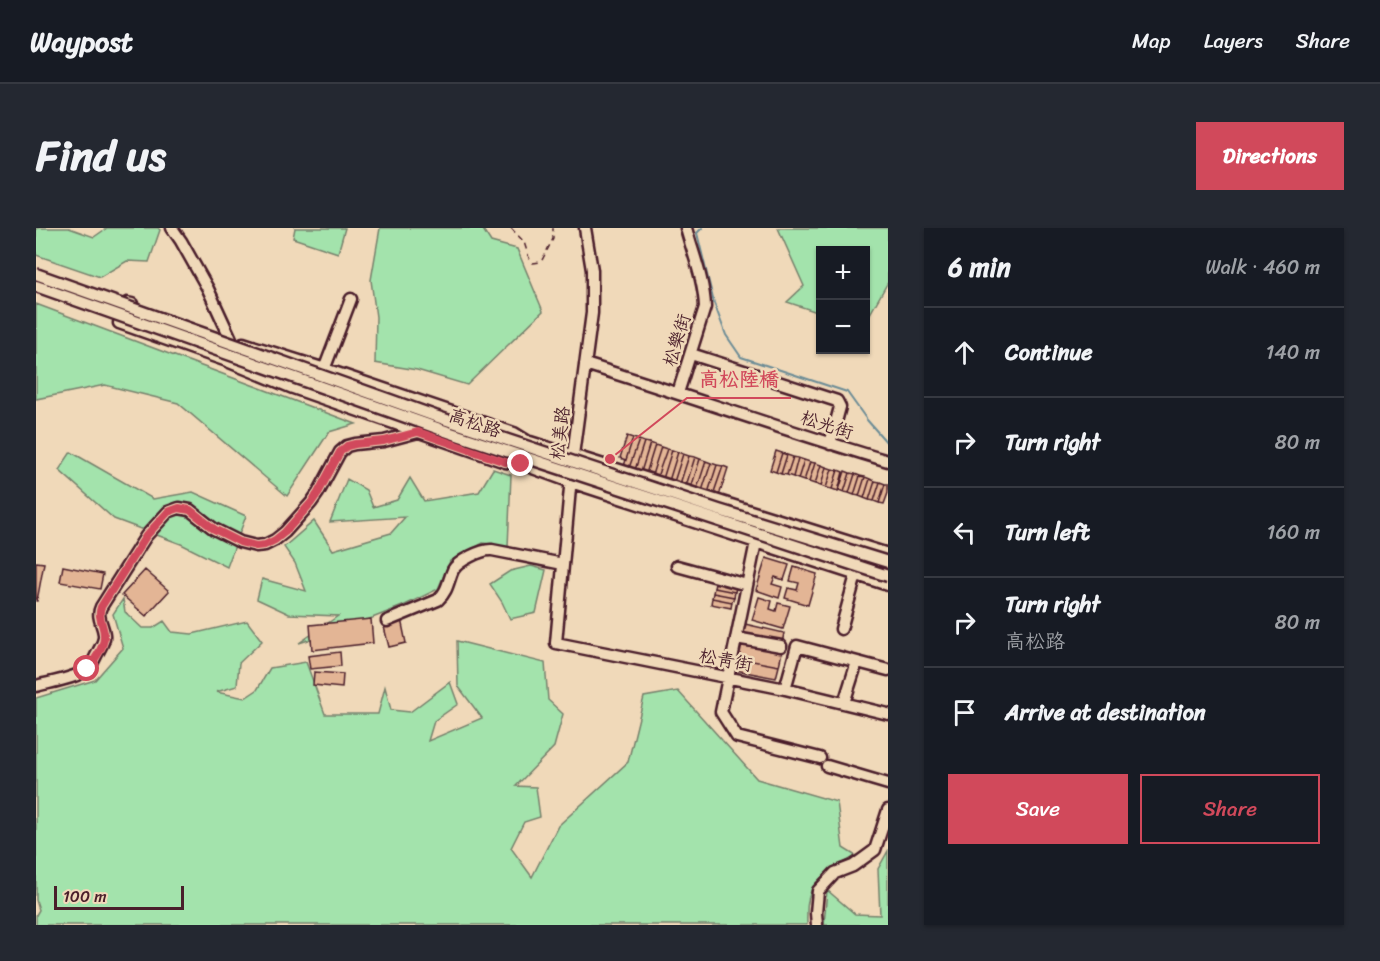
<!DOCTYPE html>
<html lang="en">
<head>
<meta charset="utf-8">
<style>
  body { margin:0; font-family:Sriracha,"LXGW WenKai TC",sans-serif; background:#242831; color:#f1f3f6 }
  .controls { position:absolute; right:18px; top:18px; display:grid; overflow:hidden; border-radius:0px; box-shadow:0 2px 4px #0004 }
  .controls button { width:54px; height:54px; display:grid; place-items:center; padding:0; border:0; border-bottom:2px solid #363941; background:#171b24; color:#f1f3f6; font:30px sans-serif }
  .scale { position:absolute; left:18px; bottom:15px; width:130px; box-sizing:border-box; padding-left:6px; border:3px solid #4a1f2b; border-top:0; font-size:16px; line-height:21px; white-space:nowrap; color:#4a1f2b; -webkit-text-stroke:4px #f0d9b9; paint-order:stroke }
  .stop { position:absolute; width:18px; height:18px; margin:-14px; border:4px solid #d1495b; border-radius:50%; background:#fff }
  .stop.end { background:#d1495b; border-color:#fff; box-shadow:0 2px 6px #0008 }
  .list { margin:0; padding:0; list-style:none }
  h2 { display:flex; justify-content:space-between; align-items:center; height:78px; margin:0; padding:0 24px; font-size:26px }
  h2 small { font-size:20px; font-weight:400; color:#9ea1a6 }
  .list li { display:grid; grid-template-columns:39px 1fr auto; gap:18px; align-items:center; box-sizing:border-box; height:90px; padding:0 24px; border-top:2px solid #363941 }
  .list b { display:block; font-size:22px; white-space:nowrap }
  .list p { margin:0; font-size:20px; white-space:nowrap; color:#9ea1a6 }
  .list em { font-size:20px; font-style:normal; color:#9ea1a6 }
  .actions { display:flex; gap:12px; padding:18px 24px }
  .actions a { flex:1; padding:14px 0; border:2px solid #d1495b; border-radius:0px; text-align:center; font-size:21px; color:#d1495b }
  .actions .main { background:#d1495b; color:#fff }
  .icon { flex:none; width:33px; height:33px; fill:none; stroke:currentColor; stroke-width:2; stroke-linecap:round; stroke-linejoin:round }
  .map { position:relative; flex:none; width:852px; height:697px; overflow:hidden; border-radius:0px }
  header { display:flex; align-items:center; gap:36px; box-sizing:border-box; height:84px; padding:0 30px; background:#171b24; border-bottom:2px solid #363941 }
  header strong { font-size:28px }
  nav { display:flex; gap:33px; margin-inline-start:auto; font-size:21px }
  .intro { display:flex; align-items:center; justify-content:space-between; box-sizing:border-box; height:144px; padding:0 36px }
  h1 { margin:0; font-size:42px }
  .button { padding:15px 27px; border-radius:0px; background:#d1495b; color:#fff; font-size:21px; font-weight:700 }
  main { display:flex; gap:36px; padding:0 36px }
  aside { flex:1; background:#171b24; border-radius:0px; box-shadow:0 2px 4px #0004 }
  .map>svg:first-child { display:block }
  .green { fill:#a3e3ac; stroke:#76816c; stroke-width:1.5 }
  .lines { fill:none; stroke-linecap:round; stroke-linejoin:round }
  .stream { stroke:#6c8c96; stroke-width:2 }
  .building { fill:#e3b595; stroke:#4a1f2b; stroke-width:1.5 }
  .minor-casing { stroke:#4a1f2b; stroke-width:15 }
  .path { stroke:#4a1f2b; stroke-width:1.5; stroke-dasharray:6 4.5; stroke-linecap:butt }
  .minor { stroke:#f0d9b9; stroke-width:10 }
  .minor-bridge-casing { stroke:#4a1f2b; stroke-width:15; stroke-linecap:butt }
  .minor-bridge { stroke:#f0d9b9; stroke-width:10 }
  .route { stroke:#d1495b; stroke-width:8 }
  .labels { text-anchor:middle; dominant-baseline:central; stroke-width:5; stroke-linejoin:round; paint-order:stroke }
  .street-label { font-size:18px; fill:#4a1f2b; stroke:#f0d9b9 }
  .leader { fill:none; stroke:#d1495b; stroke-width:2 }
  .callout-dot { fill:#d1495b; stroke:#f0d9b9; stroke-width:2 }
  .callout-label { font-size:20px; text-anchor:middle; font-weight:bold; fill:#d1495b; stroke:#f0d9b9; stroke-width:5; stroke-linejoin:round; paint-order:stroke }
</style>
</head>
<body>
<header>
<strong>Waypost</strong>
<nav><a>Map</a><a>Layers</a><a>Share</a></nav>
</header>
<div class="intro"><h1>Find us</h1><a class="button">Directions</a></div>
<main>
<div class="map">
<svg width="852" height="697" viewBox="0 0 852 697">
  <rect width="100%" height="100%" fill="#f0d9b9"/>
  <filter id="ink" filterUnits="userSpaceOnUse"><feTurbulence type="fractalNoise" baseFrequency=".0167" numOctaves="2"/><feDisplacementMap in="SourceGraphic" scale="12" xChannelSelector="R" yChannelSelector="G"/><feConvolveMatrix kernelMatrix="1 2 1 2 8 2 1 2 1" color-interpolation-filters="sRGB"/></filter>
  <g filter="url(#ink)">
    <!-- green -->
    <path class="green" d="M0 0H33L58 9 71 0H122L124 2 113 34 91 33 64 49 0 27Z
      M259 0H309L302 25 257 10Z
      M344 0H446L455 14 481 21 507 83 431 157 381 142 339 135 340 89 335 52Z
      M742 0H852V54L830 93V22H784V85L751 74 768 58Z
      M0 76 320 196 293 204 251 268 142 175 69 157 0 171Z
      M35 224 117 271 157 264 210 288 191 339 145 316 78 291 23 242Z
      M457 241 475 247 472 319 447 315 414 333 402 361 369 377 311 400 263 415 302 388 253 386 221 371 226 351 270 363 259 335 248 319 278 293 297 322 355 305 369 289 294 294 311 251 330 262 337 279 361 272 374 250 388 273 443 264Z
      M495 338 510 342 500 385 474 391 466 374 454 356 474 343Z
      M87 371 89 384 106 400H117L128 393 136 404 156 406 211 393 226 413 203 435 201 458 180 464 209 470 221 462 234 440 270 434 289 486H342L349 459 355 482 374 484 414 454 422 476 398 493 392 513 446 490 422 458 421 413 509 435 512 472 527 486 518 519 480 558 500 559 504 589 488 594 475 620 496 649 522 598 592 534 608 469 642 463 721 551 801 574 807 620 820 628C806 636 781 647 775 663 770 674 771 686 771 697H0V687L3 682 0 672V470L59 452 87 420 77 386Z
      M852 623V697H788L791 662 819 686 844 687 842 641Z"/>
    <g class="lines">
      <!-- stream -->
      <path class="stream" d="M666 0 661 5 678 75 690 107 705 129 811 164 831 192 852 216"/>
    </g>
    <!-- building -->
    <path class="building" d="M591 208 597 210 590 232 584 230Z
      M597 210 603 212 593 240 588 238Z
      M603 212 608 214 599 242 593 240Z
      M608 214 614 215 605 244 599 242Z
      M614 215 619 217 610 246 605 244Z
      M619 217 625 219 616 247 610 246Z
      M625 219 631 221 621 249 616 247Z
      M631 221 636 222 627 251 621 249Z
      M636 222 642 224 633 253 627 251Z
      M740 223 746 225 740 244 734 242Z
      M642 224 647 226 638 254 633 253Z
      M746 225 751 227 745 246 740 244Z
      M647 226 653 228 644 256 638 254Z
      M751 227 757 229 751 247 745 246Z
      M653 228 659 229 650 258 644 256Z
      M659 229 664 231 655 260 650 258Z
      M757 229 762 230 757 249 751 247Z
      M762 230 768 232 762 251 757 249Z
      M664 231 670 233 661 261 655 260Z
      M768 232 774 234 768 253 762 251Z
      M670 233 675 235 666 263 661 261Z
      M774 234 779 235 773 254 768 253Z
      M675 235 681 237 672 265 666 263Z
      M779 235 785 237 779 256 773 254Z
      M681 237 687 238 677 267 672 265Z
      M785 237 790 239 785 258 779 256Z
      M687 238 692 240 683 268 677 267Z
      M790 239 796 241 790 260 785 258Z
      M796 241 802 242 796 261 790 260Z
      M802 242 807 244 802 263 796 261Z
      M809 243 814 245 808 264 803 262Z
      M814 245 819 246 813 265 808 264Z
      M819 246 824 248 818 267 813 265Z
      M824 248 829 249 823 268 818 267Z
      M829 249 834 251 828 270 823 268Z
      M834 251 839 253 833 272 828 270Z
      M839 253 844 254 838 273 833 272Z
      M844 254 849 256 843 275 838 273Z
      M849 256H852V265L848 276 843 275Z
      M730 330 753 337 748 352 739 349 736 356 746 359 743 370 720 362Z
      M0 334 8 335 1 373H0Z
      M27 338 67 346 64 361 24 354Z
      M758 339 781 346 772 377 749 370 752 360 761 362 763 355 754 353Z
      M109 342 133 363 110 388 86 367Z
      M679 355 700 359 699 364 678 360Z
      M678 360 699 364 698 369 677 365Z
      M677 365 698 369 696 374 676 370Z
      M723 369 736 373 734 381 740 383 742 375 754 378 747 401 716 392Z
      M676 370 696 374 695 380 675 376Z
      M335 391 337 415 276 422 274 397Z
      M365 391 370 415 353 419 347 395Z
      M709 396 748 405 746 416 707 407Z
      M704 416 746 424 743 438 701 430Z
      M304 424 305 438 274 441 272 428Z
      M701 430 743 438 740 450 699 442Z
      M278 444 307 446 306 460 277 457Z"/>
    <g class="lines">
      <!-- minor casing -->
      <g class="minor-casing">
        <path id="minor" d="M136 0 145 13 172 61 195 111 193 124
          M549 0 556 42V85L537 227 520 415 749 461 852 486
          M96 76 91 75 83 95 191 133 257 160 469 234 485 236
          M207 115 289 141 478 205 491 213
          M655 126 801 173 804 179 794 216
          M549 136C650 167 750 203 852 233
          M286 147 315 71
          M642 165 669 79C668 52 657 26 650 0
          M494 214 852 326
          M480 234 535 254 852 357
          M720 314 685 484 701 509 784 530
          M641 338 711 357
          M351 393 402 372C412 363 412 353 417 342 422 333 446 321 456 322L527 336
          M805 401 820 347
          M700 410 745 418
          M0 458C15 454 42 450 53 440 57 435 59 429 62 424 65 418 69 413 68 406 67 396 60 389 65 379L110 308 132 284 143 280 154 282 178 301 204 314 220 318 229 317 239 312 249 304 275 275 282 265 304 224 311 218 319 216 348 213 382 204
          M749 461 761 418 852 442
          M808 475 821 434
          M791 538 852 556
          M781 697 780 685 782 663 799 645 817 638 839 622 852 582"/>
      </g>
      <!-- path -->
      <path class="path" d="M475 0 488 14 493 30 497 35 505 34 517 11V0"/>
      <!-- minor -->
      <use href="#minor" class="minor"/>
      <!-- minor-bridge casing -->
      <g class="minor-bridge-casing">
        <path id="minor-bridge" d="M0 46 399 188 683 282 852 334
          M0 58 415 205 852 348"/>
      </g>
      <!-- minor-bridge -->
      <use href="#minor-bridge" class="minor-bridge"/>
    </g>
  </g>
  <g class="lines" filter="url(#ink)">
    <!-- route -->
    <path class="route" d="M51 441C58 433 69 418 68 407 68 397 61 389 65 379L110 308 132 284 143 280 154 282 178 301 204 314 220 318 229 317 239 312 249 304 275 275 282 265 304 224 311 218 319 216 348 213 382 204 469 234 485 236"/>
  </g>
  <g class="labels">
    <!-- street labels -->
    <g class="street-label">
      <text transform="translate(641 112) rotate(-73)">松樂街</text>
      <text transform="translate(439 195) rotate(19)">高松路</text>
      <text transform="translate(791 197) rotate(18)">松光街</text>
      <text transform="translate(524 205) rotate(-83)">松美路</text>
      <text transform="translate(690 432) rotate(11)">松青街</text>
    </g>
  </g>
  <!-- callouts -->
  <path class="leader" d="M574 231L651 170H755"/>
  <circle class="callout-dot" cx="574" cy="231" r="6"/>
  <g class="callout-label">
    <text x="703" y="158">高松陸橋</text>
  </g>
</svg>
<div class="controls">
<button>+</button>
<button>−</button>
</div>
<div class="scale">100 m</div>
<div class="stop" style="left:51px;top:441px"></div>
<div class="stop end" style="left:485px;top:236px"></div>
</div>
<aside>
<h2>6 min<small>Walk · 460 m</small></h2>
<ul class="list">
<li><svg class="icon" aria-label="ahead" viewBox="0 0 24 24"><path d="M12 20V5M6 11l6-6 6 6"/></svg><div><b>Continue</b></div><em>140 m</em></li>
<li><svg class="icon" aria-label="right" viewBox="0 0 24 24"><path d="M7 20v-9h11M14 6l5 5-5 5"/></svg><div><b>Turn right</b></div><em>80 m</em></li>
<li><svg class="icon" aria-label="left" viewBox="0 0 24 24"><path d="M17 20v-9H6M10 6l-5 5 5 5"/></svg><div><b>Turn left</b></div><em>160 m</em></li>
<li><svg class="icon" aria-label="right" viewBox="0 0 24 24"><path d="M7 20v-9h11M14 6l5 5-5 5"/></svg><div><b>Turn right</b><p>高松路</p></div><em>80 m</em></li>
<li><svg class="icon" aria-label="arrive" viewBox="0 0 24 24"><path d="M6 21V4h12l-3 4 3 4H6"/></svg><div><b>Arrive at destination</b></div></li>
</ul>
<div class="actions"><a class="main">Save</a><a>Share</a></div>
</aside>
</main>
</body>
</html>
